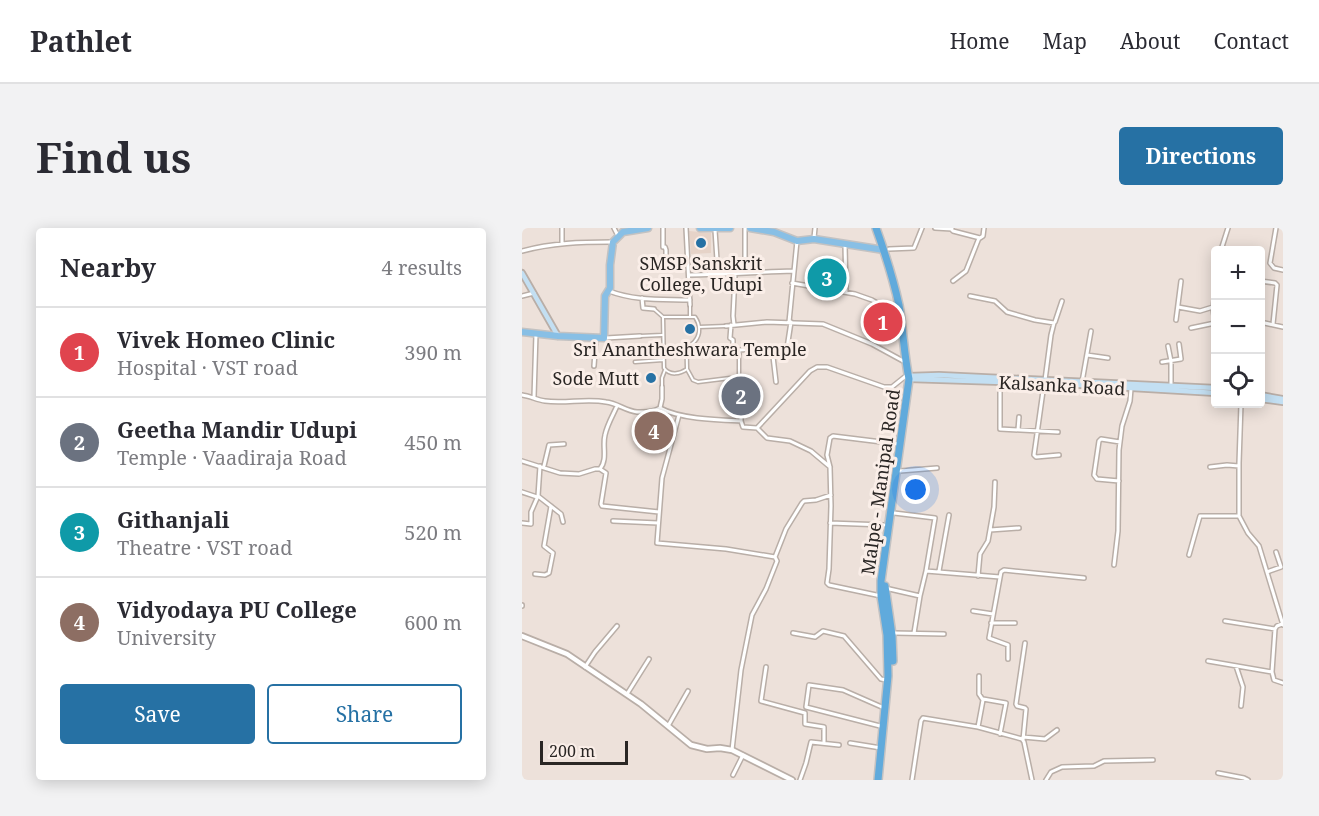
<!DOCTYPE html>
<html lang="en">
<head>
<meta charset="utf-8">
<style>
  body { margin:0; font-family:"Noto Serif",serif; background:#f2f2f3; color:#2b2b33 }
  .controls { position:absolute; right:18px; top:18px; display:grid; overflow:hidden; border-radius:6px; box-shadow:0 3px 15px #0003 }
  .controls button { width:54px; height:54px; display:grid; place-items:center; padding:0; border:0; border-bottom:2px solid #e1e1e2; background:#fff; color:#2b2b33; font:30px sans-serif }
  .scale { position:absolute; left:18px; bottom:15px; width:88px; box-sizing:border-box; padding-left:6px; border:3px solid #2a2624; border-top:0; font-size:16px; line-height:21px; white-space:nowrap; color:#2a2624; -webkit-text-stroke:4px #faeee8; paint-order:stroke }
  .you { position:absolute; left:394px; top:262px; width:21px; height:21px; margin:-15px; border:4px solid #fff; border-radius:50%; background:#1a73e8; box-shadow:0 0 0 9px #1a73e833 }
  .badge { display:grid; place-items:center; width:39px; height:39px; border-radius:50%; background:#2671a4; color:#fff; font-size:20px; font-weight:700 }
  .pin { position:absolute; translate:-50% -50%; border:3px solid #fff; box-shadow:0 2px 6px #0006 }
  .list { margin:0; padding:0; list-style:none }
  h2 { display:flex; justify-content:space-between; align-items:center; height:78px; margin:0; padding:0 24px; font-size:26px }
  h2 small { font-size:20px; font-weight:400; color:#7c7c81 }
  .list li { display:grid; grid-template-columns:39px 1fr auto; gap:18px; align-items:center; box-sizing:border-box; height:90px; padding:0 24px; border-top:2px solid #e1e1e2 }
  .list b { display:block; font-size:22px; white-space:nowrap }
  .list p { margin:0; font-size:20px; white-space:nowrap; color:#7c7c81 }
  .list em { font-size:20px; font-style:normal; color:#7c7c81 }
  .actions { display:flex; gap:12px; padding:18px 24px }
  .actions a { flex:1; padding:14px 0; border:2px solid #2671a4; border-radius:6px; text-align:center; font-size:21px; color:#2671a4 }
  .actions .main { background:#2671a4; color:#fff }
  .icon { flex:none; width:33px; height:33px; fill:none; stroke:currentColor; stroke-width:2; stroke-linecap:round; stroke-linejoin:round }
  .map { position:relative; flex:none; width:761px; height:552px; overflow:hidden; border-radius:6px }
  header { display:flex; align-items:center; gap:36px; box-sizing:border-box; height:84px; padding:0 30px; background:#fff; border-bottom:2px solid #e1e1e2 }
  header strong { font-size:28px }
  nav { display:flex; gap:33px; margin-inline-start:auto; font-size:21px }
  .intro { display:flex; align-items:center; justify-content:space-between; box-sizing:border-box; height:144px; padding:0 36px }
  h1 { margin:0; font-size:42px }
  .button { padding:15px 27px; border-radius:6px; background:#2671a4; color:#fff; font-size:21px; font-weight:700 }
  main { display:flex; gap:36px; padding:0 36px }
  aside { flex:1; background:#fff; border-radius:6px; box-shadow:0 3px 15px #0003 }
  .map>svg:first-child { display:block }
  .built { fill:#e6d3c8 }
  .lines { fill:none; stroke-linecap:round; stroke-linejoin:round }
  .pedestrian-casing { stroke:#b9aea7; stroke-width:5 }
  .minor-casing { stroke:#b9aea7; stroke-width:6 }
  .tertiary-casing { stroke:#b9aea7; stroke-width:8 }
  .secondary-casing { stroke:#b9aea7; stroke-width:8 }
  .primary-casing { stroke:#c3c2c2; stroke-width:9 }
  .trunk-casing { stroke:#c3c2c2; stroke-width:10 }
  .pedestrian { stroke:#fff; stroke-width:2 }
  .minor { stroke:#fff; stroke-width:3 }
  .tertiary { stroke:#fff; stroke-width:4.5 }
  .secondary { stroke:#c3dff2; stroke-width:4.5 }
  .primary { stroke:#88bfe5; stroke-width:6 }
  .trunk { stroke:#60aadc; stroke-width:7 }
  .poi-dot { fill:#2671a4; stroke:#faeee8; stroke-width:2 }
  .labels { text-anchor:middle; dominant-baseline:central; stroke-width:6; stroke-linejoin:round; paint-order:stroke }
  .poi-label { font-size:18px; fill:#2a2624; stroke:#faeee8 }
  .street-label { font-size:18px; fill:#2a2624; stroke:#faeee8 }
</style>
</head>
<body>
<header>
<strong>Pathlet</strong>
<nav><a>Home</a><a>Map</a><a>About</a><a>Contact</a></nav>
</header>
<div class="intro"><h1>Find us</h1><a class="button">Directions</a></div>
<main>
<aside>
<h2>Nearby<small>4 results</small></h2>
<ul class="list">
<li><span class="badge" style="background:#e0444e">1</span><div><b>Vivek Homeo Clinic</b><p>Hospital · VST road</p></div><em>390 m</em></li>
<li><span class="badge" style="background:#6b7280">2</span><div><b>Geetha Mandir Udupi</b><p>Temple · Vaadiraja Road</p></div><em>450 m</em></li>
<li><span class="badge" style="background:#0f9aa8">3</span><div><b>Githanjali</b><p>Theatre · VST road</p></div><em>520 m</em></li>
<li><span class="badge" style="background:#8d6e63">4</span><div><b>Vidyodaya PU College</b><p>University</p></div><em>600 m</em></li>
</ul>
<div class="actions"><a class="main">Save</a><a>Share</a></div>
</aside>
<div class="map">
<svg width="761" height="552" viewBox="0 0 761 552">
  <rect width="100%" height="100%" fill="#ede1da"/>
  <!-- built -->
  <path class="built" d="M167 3 189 5V25L169 26Z"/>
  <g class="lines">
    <!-- pedestrian casing -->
    <g class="pedestrian-casing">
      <path id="pedestrian" d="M168 77V89
        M132 81 141 89
        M141 89H173C178 96 179 106 173 113 170 117 169 115 166 120 164 126 165 134 165 141 158 146 148 148 142 140Z
        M177 99 204 98
        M118 108 140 107
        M217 126V152
        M113 134 141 132
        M165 141 171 152 176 154 208 150
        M140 159V150L143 142"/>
    </g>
    <!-- minor casing -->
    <g class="minor-casing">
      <path id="minor" d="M40 0V15
        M92 0 96 8
        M141 0V19H143L144 22V39
        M164 0 168 77
        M223 0V45
        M413 0 430 1
        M754 0 748 35 752 40 761 42
        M429 1 431 3 458 10 461 8 462 0
        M193 2 196 47
        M292 10 293 0
        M323 16 324 64
        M367 21 392 20 400 0
        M699 22 706 0
        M0 23C30 15 59 14 89 14
        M694 43V51
        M167 47C202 47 236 44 271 43
        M431 53 444 43 457 10
        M738 53 753 55 755 57 751 96
        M694 54 691 81 694 101
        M270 55 333 66 350 72 376 87
        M87 63C113 73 140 71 168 72
        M0 68 12 65
        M448 68 473 73 485 84 513 92 532 95 529 107 523 152
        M120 70 121 80 132 81
        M656 79 678 83 691 79
        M654 92 659 53
        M267 94 275 13
        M533 94 540 73
        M738 94 761 99
        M209 97 208 110 211 112V121L217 122
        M212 97 211 88 213 47
        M204 98 245 94 301 96 350 116 383 134
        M669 100 693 95
        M84 110 118 108
        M646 118 649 133V158
        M250 120 254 154
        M217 126V122L247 120H265L269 94
        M565 127 586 130
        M640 134 659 131 657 116
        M72 138 74 110
        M478 154V201L536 204
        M560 154 569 103
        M522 156 512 227 514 229 537 227
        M0 167C8 168 15 172 23 173 43 176 64 170 84 174 95 175 104 183 115 184 124 184 131 184 138 180
        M12 169 14 106
        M719 176 717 235V288L726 305 737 318 761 397
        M138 180C158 191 195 192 219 193L221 199 235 200 288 143 295 139H305L362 159H370L385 147
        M138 180 140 171V159
        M219 182 212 181 211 152H223L228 153C231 161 230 172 229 180L219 182V193
        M157 187 140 250 135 315 204 321 253 329
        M235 200 245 210 268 213 289 223 308 239
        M496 202 497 189
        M0 233 38 245 57 246 73 241H78C86 231 80 218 83 207 85 197 91 187 95 178
        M22 238 27 217 42 216
        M688 239 705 237 717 238
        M78 241 84 245 79 276 80 278 137 284
        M378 243 415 240
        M597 253 575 251 572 247 577 213 579 211 598 214
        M0 264 15 269
        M16 268 39 286 41 294
        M372 285 413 290 404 343
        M91 293 136 295
        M0 295 9 296V284L16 268 18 238
        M308 295 362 297
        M468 302 497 300
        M667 327 678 288H717
        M592 337 596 303 597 222 600 198 608 173 609 161
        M417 343 427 287
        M745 344 759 339 754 324
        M13 346 23 347 27 345 31 325 22 318 29 278
        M456 348 458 326 466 313 472 279 473 254
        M363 360 398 368 404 343 478 349
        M359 368 307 357 305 355 307 341 309 278 308 239 305 227 308 210 311 208 376 216
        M0 377V378
        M451 383 471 386
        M703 393 753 401
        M469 395H493
        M271 405 293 409 301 403 322 408 359 451 364 452
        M372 405 422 406
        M392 405 398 368
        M486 431V417L467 410 479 344 482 342 562 350
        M686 433 750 444 753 401 755 398 760 396
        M714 438 721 459 719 478
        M63 439 73 424 95 398
        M244 439 239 473 283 485V496L302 499V515
        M750 444 752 452 761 455
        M105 466 127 431
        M461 471 484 475 478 506
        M146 498 166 463
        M362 499 284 479 287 457 321 462 362 480
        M456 499 461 472 457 466V448
        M501 509 523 511 535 502
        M501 512 504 481 503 480 495 478 494 476 503 415
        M328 515 359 520
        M210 522 219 442 230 387 244 361 255 333 253 329 264 301 280 275 282 273 294 272 309 267
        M696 545 722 550 726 552
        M211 547 221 527
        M278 552 284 535 289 514 317 517
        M390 552 399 493 401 490 456 499 500 511 502 514 510 552
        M524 552 529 544 540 539 572 538 582 533 631 532"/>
    </g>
    <!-- tertiary casing -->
    <g class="tertiary-casing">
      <path id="tertiary" d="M0 408 45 426 119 476 169 517 185 521 198 520 210 522 270 552"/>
    </g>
    <!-- secondary casing -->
    <g class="secondary-casing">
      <path id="secondary" d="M0 45 36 108
        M386 148 417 147 694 160
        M387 151 542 156 694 165
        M738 167 761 171
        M738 171 761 174"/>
    </g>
    <!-- primary casing -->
    <g class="primary-casing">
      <path id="primary" d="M178 0H208
        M228 0 252 4 275 13 292 11 362 22
        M0 104 36 108 82 110 83 68 88 60V37L91 14 101 4 126 0"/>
    </g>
    <!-- trunk casing -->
    <g class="trunk-casing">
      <path id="trunk" d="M354 0C363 25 371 50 377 77 381 101 382 127 387 151L359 353V368L365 407 366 448 356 552
        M363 358 370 407 371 433"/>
    </g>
    <!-- pedestrian -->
    <use href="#pedestrian" class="pedestrian"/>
    <!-- minor -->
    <use href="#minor" class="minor"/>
    <!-- tertiary -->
    <use href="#tertiary" class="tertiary"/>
    <!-- secondary -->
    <use href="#secondary" class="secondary"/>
    <!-- primary -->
    <use href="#primary" class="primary"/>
    <!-- trunk -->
    <use href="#trunk" class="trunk"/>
  </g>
  <!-- markers -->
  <g class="poi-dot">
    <circle cx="179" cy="15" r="6"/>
    <circle cx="168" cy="101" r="6"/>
    <circle cx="129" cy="150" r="6"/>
  </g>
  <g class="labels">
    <!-- poi labels -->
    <g class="poi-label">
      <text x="179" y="35">SMSP Sanskrit<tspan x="179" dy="21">College, Udupi</tspan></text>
      <text x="168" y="121">Sri Anantheshwara Temple</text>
      <text x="117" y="150" text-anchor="end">Sode Mutt</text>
    </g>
    <!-- street labels -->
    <g class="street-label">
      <text transform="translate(540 157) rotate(3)">Kalsanka Road</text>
      <text transform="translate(358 254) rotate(-82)">Malpe - Manipal Road</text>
    </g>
  </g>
</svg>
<div class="controls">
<button>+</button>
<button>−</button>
<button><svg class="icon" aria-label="locate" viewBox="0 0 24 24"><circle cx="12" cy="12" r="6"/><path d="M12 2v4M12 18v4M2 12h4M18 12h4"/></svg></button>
</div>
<div class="scale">200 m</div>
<div class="you"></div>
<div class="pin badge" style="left:361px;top:94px;background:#e0444e">1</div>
<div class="pin badge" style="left:219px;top:168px;background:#6b7280">2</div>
<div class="pin badge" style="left:305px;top:50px;background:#0f9aa8">3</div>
<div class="pin badge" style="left:132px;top:203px;background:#8d6e63">4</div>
</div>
</main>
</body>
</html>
